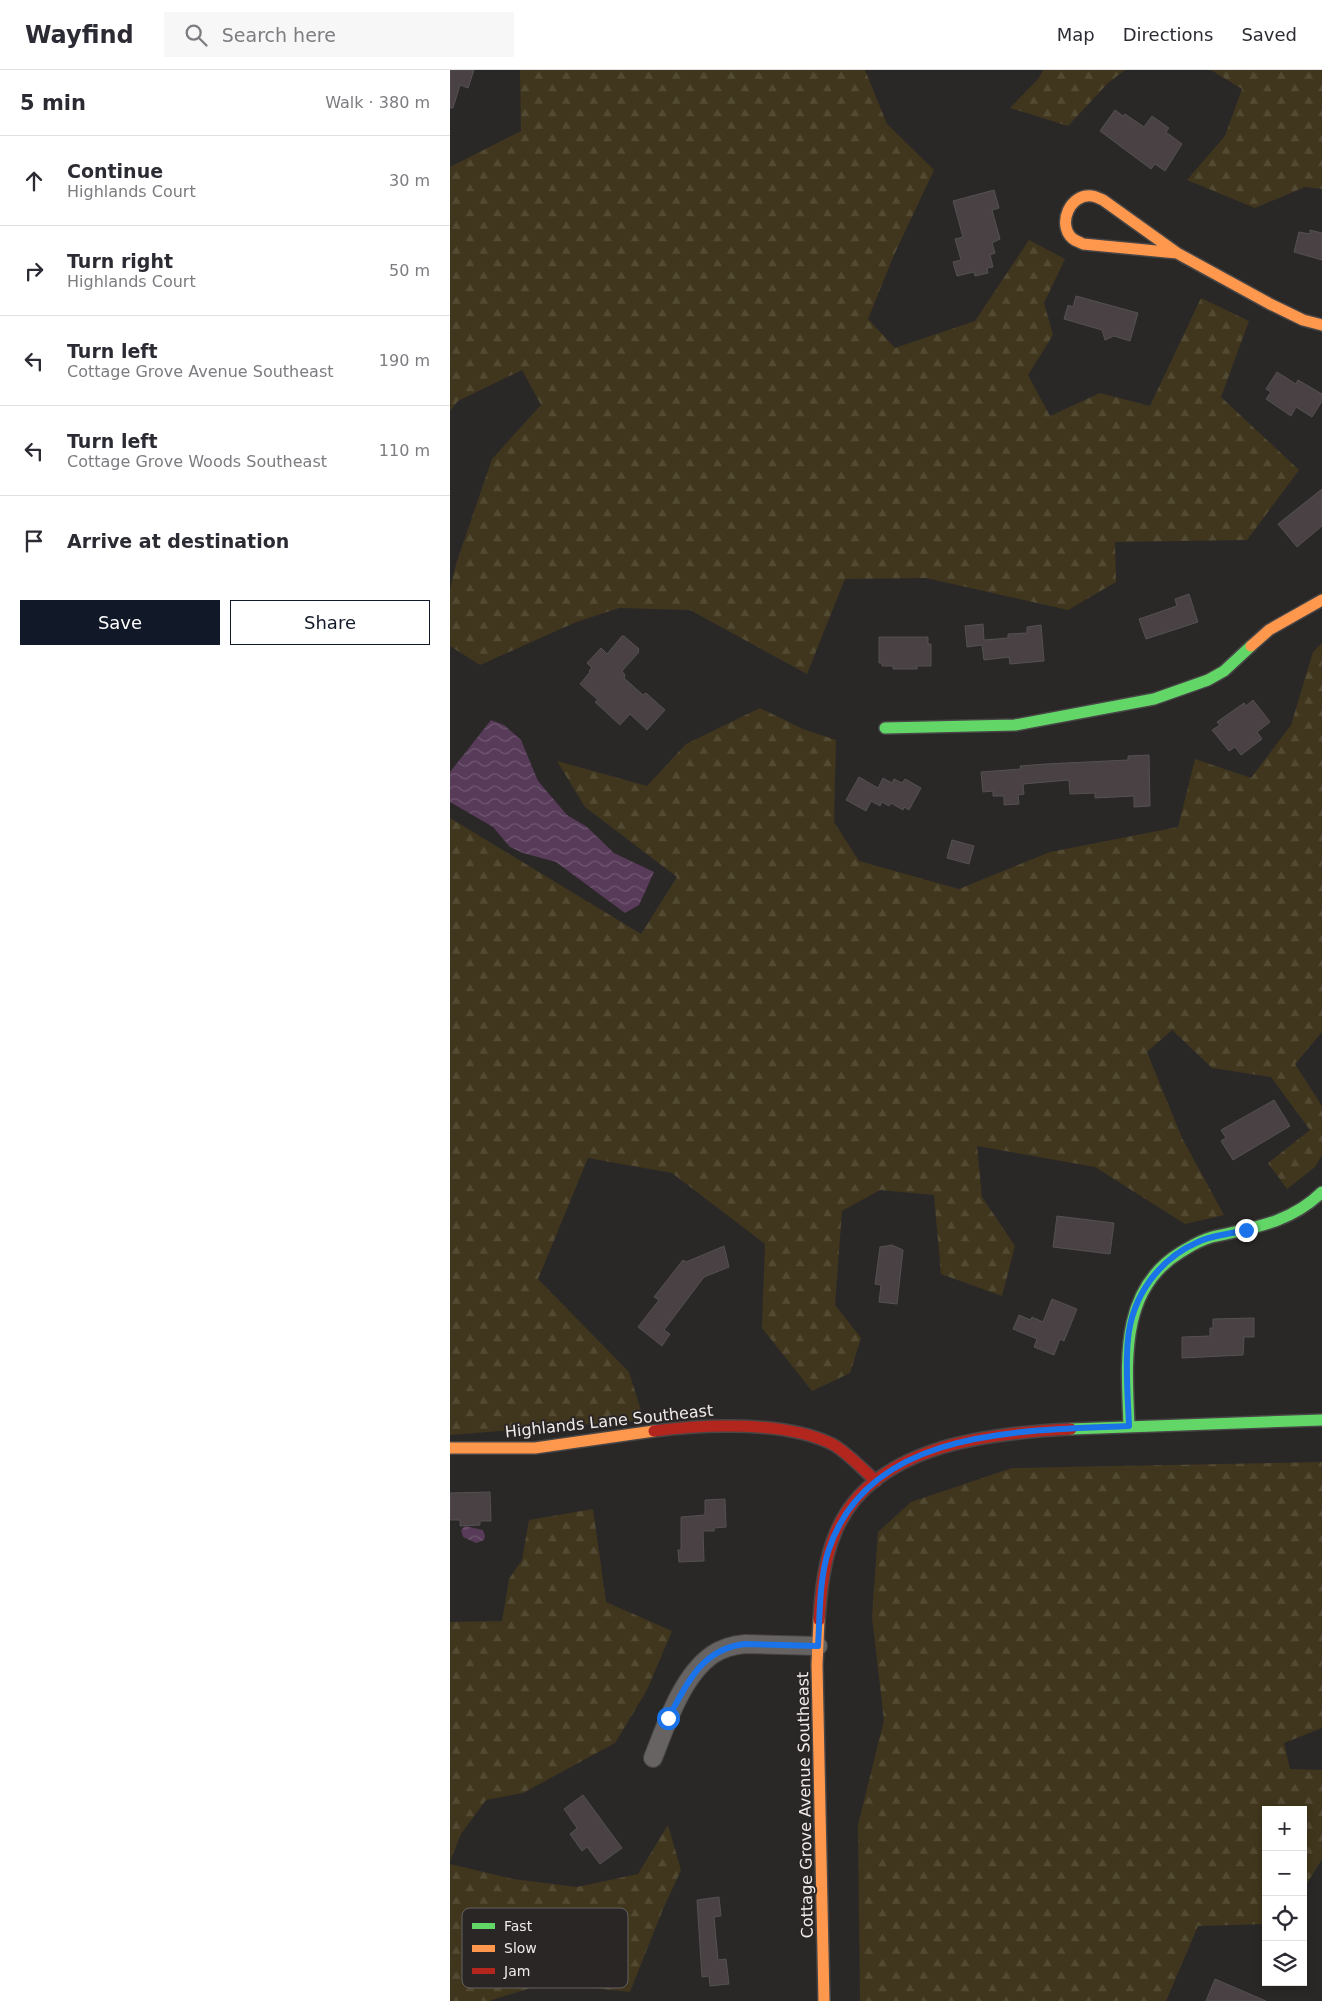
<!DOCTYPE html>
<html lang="en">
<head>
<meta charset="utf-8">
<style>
  body { margin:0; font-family:"DejaVu Sans",sans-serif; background:#f7f7f7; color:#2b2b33 }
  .controls { position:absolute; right:15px; bottom:15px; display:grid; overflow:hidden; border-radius:0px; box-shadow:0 2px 8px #0003 }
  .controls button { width:45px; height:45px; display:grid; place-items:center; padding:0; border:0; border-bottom:1px solid #e1e1e2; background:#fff; color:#2b2b33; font:25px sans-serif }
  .stop { position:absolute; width:15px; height:15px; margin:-11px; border:4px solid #1a73e8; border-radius:50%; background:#fff }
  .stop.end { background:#1a73e8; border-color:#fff; box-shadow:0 1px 5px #0008 }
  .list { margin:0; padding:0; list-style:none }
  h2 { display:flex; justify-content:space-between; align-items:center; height:65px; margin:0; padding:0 20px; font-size:21px }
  h2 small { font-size:16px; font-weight:400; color:#7c7c81 }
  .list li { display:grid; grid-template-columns:32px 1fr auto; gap:15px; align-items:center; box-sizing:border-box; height:90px; padding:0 20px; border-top:1px solid #e1e1e2 }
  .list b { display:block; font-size:19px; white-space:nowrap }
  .list p { margin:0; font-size:16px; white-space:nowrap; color:#7c7c81 }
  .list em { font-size:16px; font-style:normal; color:#7c7c81 }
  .actions { display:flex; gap:10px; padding:15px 20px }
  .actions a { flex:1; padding:11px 0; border:1px solid #111827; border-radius:0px; text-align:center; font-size:18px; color:#111827 }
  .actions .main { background:#111827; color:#fff }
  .icon { flex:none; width:28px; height:28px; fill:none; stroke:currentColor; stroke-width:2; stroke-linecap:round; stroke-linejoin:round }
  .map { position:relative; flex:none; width:872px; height:1931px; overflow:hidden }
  header { display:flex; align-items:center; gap:30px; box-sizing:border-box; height:70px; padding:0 25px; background:#fff; border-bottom:1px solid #e1e1e2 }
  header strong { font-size:24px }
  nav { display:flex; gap:28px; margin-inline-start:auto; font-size:18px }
  .search { width:350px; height:45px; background:#f7f7f7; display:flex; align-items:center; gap:12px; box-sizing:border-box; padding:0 18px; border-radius:0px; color:#7c7c81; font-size:19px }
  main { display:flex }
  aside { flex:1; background:#fff }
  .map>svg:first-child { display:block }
  .forest { fill:url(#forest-firs) }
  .water { fill:url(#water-waves) }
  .building { fill:#4a4144; stroke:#545152 }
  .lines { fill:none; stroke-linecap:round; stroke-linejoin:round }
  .street-casing { stroke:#474545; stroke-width:20 }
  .fast-casing { stroke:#474545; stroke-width:14 }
  .slow-casing { stroke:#474545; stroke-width:14 }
  .jam-casing { stroke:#474545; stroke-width:14 }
  .street { stroke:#666362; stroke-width:18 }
  .fast { stroke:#63d668; stroke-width:11 }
  .slow { stroke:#ff974d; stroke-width:11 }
  .jam { stroke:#b3261e; stroke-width:11 }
  .route { stroke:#1a73e8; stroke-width:6 }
  .labels { text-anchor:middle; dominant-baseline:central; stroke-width:4; stroke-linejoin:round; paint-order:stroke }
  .street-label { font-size:16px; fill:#efebeb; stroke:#2b2626 }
  .key { fill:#2b2626; stroke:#666161; stroke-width:1 }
  .key-label { font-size:14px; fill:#efebeb }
</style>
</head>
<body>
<header>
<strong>Wayfind</strong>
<div class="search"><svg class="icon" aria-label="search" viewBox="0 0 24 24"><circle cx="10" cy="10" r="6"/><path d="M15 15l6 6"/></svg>Search here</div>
<nav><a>Map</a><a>Directions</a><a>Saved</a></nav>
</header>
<main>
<aside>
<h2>5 min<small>Walk · 380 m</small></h2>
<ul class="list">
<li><svg class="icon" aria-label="ahead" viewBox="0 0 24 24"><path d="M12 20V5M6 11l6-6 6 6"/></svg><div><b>Continue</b><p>Highlands Court</p></div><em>30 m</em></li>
<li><svg class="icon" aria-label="right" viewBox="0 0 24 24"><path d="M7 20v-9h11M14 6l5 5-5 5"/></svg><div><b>Turn right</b><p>Highlands Court</p></div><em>50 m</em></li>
<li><svg class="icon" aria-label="left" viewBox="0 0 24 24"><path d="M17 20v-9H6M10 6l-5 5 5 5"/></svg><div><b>Turn left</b><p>Cottage Grove Avenue Southeast</p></div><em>190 m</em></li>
<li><svg class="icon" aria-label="left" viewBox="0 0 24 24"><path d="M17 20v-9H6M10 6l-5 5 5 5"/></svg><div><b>Turn left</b><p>Cottage Grove Woods Southeast</p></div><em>110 m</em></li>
<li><svg class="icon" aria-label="arrive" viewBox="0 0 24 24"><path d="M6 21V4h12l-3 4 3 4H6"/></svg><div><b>Arrive at destination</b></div></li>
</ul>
<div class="actions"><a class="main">Save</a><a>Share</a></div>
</aside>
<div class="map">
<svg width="872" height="1931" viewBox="0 0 872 1931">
  <defs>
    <pattern id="forest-firs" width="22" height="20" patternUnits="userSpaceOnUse" patternTransform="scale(1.25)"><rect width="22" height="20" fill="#40361d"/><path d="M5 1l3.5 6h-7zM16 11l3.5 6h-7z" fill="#534a33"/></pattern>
    <pattern id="water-waves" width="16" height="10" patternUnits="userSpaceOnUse" patternTransform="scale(1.25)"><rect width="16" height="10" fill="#583b59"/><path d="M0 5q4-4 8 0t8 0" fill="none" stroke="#705871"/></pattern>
  </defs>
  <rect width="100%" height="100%" fill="#2a2727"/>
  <!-- forest -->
  <path class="forest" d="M70 0H415L437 54 484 100 444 185 418 249 445 278 525 251 579 170 615 189 594 233 603 265 578 305 600 346 650 323 700 336 751 228 799 251 771 327 849 400 797 470 665 472 666 512 618 540 476 508 395 509 357 604 240 540 169 538 124 553 30 595 0 576V520L6 494 42 389 91 335 72 300 8 331 0 341V97L71 61Z
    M593 0H675L658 13 618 56 560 38 589 8Z
    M761 0H872V119L855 117 805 138 737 110 775 66 792 19Z
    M872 573V962L845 994 872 1036V1085L865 1097 837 1119 818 1093 860 1060 821 1007 762 998 722 960 697 982 732 1068 774 1145 735 1154 645 1097 527 1076 532 1127 565 1176 552 1226 491 1204 484 1125 430 1120 392 1141 385 1235 411 1268 400 1303 362 1321 312 1258 315 1174 222 1103 138 1088 88 1209 179 1302 194 1350 0 1365V748L191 864 227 807 135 737 107 691 197 716 236 674 310 638 353 659 386 670 384 752 409 791 509 819 600 782 728 757 745 689 801 708 841 655 863 582Z
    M872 1392V1658L834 1673 840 1699 872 1700V1789L853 1820V1740H816V1854L748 1856 716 1931H410L408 1755 434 1650 422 1547 428 1462 461 1432 562 1398Z
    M143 1439 156 1532 222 1561 197 1620 165 1673 73 1723 36 1730 11 1764 0 1791V1552L52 1551 59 1509 72 1490 79 1450Z
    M218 1755 231 1800 213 1839 180 1922 96 1913 39 1931H0V1794L63 1809 127 1817 188 1804Z"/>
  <!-- water -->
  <path class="water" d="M41 650 54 655 71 670 88 711 117 745 137 757 164 783 204 802 189 835 175 843 106 792 73 783 60 777 43 757 0 732V702Z
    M15 1456 33 1460 35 1466 34 1470 26 1473 13 1467 11 1460Z"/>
  <!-- building -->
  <path class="building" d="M0 0H24L18 18 10 15 3 38H0Z
    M665 40 673 46 675 44 694 57 702 46 719 58 716 62 732 74 715 101 705 94 701 99 650 61Z
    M544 120 549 138 542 140 550 169 542 173 545 183 540 185 543 197 537 198 538 203 525 206 524 202 507 206 503 192 511 190 505 169 513 167 503 131Z
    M860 160 872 163V190L844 182 849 162 860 164Z
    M626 226 688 243 680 271 664 266 655 270 652 260 614 249 618 235 623 237Z
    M827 302 846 314 848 310 872 324V331L862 347 846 337 841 346 816 329 821 322 816 319Z
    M872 419V456L847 477 828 454Z
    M739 524 748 552 696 569 689 549 727 536 725 529Z
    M533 554 534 570 558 568V564L577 563V557L591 555 594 591 560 594 559 587 534 590 532 575 517 577 515 556Z
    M172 566H174L189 579 188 581 189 582 172 601 175 605 174 608 193 625 196 623 215 640 197 660 180 644 170 655 145 632 148 630 130 614 140 602 139 601 142 598 137 593 151 578 157 584Z
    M429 567H478V574H481V596H467V599H443V596H432V593H429Z
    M803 630 820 652 807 662 812 669 791 685 785 677 779 681 762 660 770 655 767 652 794 633 796 636Z
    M699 685 700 736 684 737V726L645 728V723L620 724 619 710 573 714 574 724 568 725 569 734 554 735V726H543V721L533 722 531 702 571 699 570 696 596 694 678 690V686Z
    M409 707 428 718 433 708 442 713 444 709 452 713 455 709 471 718 459 740 454 737 453 740 441 733 439 736 432 732 430 736 421 731 416 741 396 730Z
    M502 770 524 776 519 794 497 788Z
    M824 1030 840 1056 783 1090 771 1071 776 1068 771 1060Z
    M607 1146 664 1153 660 1184 603 1177Z
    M442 1175 453 1180 447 1234 429 1232 431 1215 425 1214 430 1177Z
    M274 1176 279 1197 254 1207 214 1260 220 1264 212 1276 188 1257 209 1230 204 1227 233 1190 236 1192Z
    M602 1229 627 1239 614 1271 610 1269 604 1285 584 1277 587 1269 563 1259 569 1245 581 1250 582 1247 593 1252Z
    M804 1248V1267H794L793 1285 732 1288V1267L760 1266V1258H763V1249Z
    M40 1422 41 1451H30V1455L10 1456V1450H0V1423Z
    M275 1429 276 1457 264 1458V1461H253L254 1491 229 1492 228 1480H231V1447L255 1445V1430Z
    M133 1725 172 1778 150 1794 137 1777 132 1781 120 1764 127 1758 114 1739Z
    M269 1827 271 1846 264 1847 268 1890 276 1889 279 1914 260 1916 259 1906 252 1907 247 1830Z
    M765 1909 816 1931H756Z"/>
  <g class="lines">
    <!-- street casing -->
    <g class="street-casing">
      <path id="street" d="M203 1688C216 1655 232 1606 262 1585 272 1578 284 1575 295 1574L368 1576"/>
    </g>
    <!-- fast casing -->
    <g class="fast-casing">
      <path id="fast" d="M435 658 565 655 704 629 758 610 774 601 801 576
        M679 1357C677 1294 668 1220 731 1182 741 1176 750 1170 762 1167 802 1158 841 1153 872 1122
        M621 1359 872 1350"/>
    </g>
    <!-- slow casing -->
    <g class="slow-casing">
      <path id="slow" d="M727 183 633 174C630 172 625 171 622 168 607 154 620 123 642 126 645 126 650 129 653 130L727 183 820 234 853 250 872 255
        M801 576 819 560 872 530
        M0 1378H85L204 1361
        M369 1550 367 1595 374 1931"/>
    </g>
    <!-- jam casing -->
    <g class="jam-casing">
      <path id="jam" d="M204 1361C255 1354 336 1351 382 1374 396 1381 413 1400 426 1411
        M369 1550C371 1521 374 1491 385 1464 420 1375 539 1363 621 1359"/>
    </g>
    <!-- street -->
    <use href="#street" class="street"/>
    <!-- fast -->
    <use href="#fast" class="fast"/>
    <!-- slow -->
    <use href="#slow" class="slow"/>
    <!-- jam -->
    <use href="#jam" class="jam"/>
  </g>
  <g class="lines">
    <!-- route -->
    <path class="route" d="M218 1648C238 1613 251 1579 295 1574L368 1576C370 1545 369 1512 378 1482 417 1357 573 1361 679 1356 678 1328 675 1297 678 1269 682 1226 709 1189 748 1172 762 1165 781 1164 796 1160"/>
  </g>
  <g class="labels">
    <!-- street labels -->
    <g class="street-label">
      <text transform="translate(159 1351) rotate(-6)">Highlands Lane Southeast</text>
      <text transform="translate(355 1735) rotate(-91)">Cottage Grove Avenue Southeast</text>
    </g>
  </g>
  <!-- legend -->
  <rect x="12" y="1838" width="166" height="80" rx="8" class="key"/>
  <rect x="22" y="1853" width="23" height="6" fill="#63d668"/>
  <rect x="22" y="1875" width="23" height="7" fill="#ff974d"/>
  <rect x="22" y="1898" width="23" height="6" fill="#b3261e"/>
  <g class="key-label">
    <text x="54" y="1861">Fast</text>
    <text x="54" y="1883">Slow</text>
    <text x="54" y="1906">Jam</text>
  </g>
</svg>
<div class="controls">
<button>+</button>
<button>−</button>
<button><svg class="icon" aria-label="locate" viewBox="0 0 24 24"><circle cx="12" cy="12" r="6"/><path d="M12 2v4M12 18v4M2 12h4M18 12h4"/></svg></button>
<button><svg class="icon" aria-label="layers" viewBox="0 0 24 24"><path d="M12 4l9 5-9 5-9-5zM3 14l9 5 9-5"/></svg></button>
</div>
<div class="stop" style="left:218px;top:1648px"></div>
<div class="stop end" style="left:796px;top:1160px"></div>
</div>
</main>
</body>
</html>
